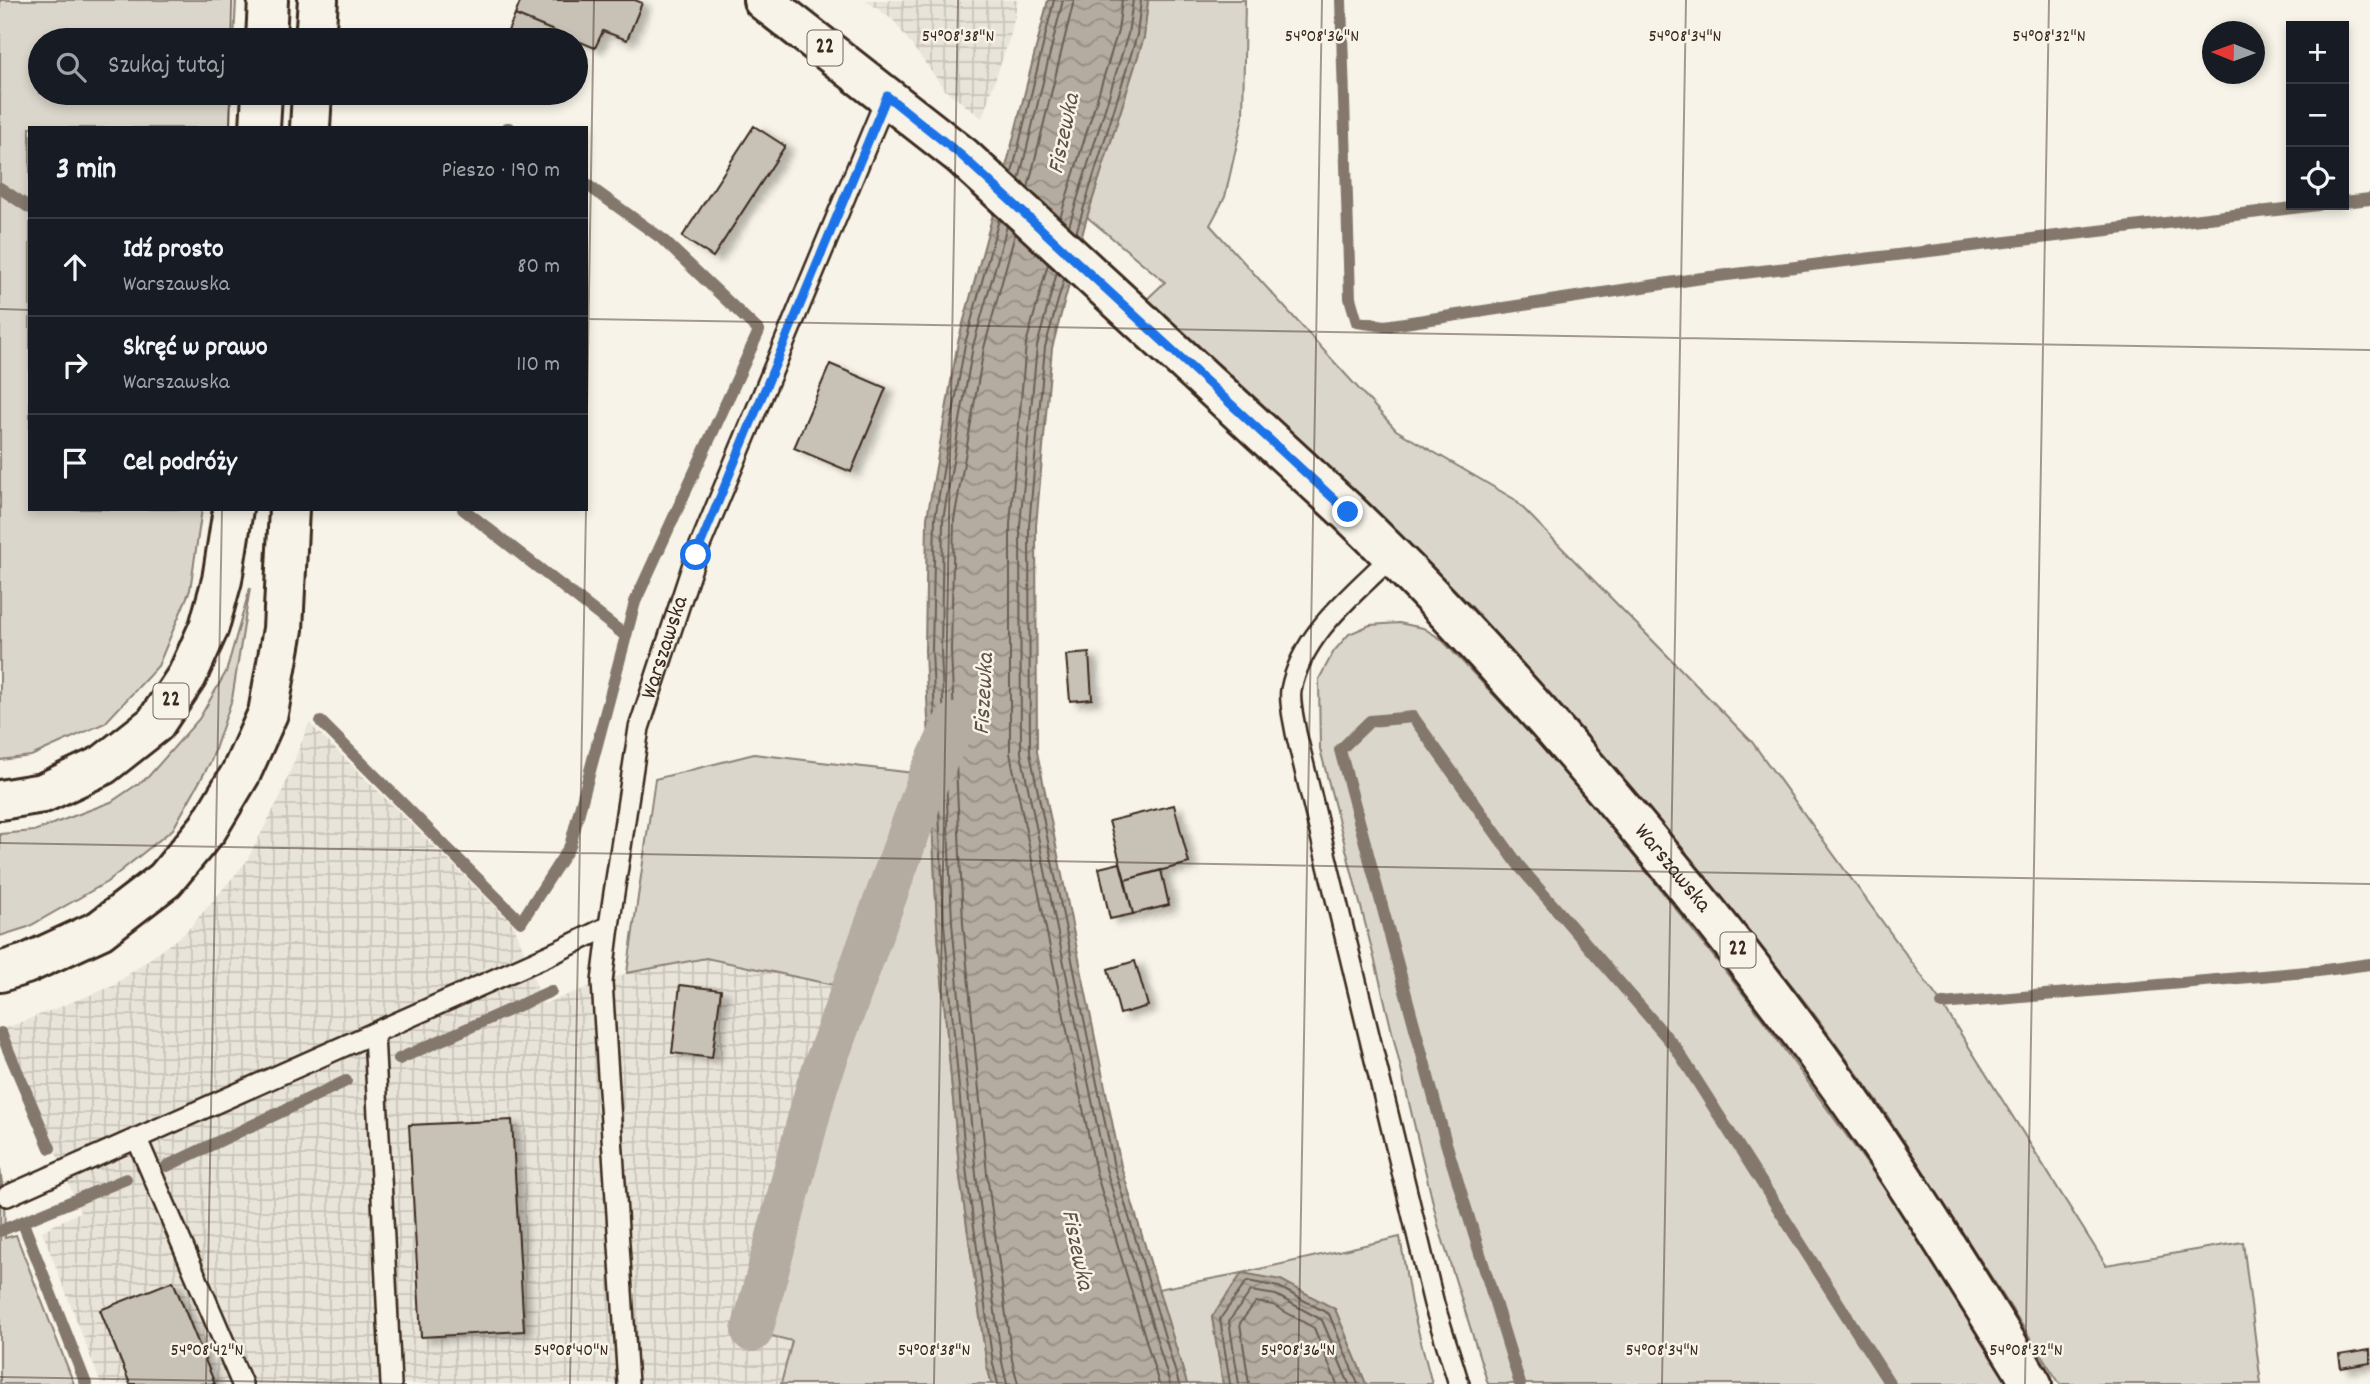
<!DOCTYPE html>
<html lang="pl">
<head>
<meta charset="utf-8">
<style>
  body { margin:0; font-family:Dekko,sans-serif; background:#20242c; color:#f1f3f6 }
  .controls { position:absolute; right:21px; top:21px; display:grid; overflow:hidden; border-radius:0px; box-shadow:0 4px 10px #0003 }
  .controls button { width:63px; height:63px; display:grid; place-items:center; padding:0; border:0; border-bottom:2px solid #363941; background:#171b24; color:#f1f3f6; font:35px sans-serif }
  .compass { position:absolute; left:2202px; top:21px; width:63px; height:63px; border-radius:50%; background:#171b24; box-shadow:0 4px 10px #0003; rotate:271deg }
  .stop { position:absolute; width:21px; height:21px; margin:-16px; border:5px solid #1a73e8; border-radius:50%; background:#fff }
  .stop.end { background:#1a73e8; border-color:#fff; box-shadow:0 2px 7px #0008 }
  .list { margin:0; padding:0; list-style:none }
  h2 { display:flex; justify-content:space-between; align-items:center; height:91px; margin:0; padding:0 28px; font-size:30px }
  h2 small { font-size:23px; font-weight:400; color:#9ea1a6 }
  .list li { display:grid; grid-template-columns:46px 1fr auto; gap:21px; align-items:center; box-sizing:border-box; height:98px; padding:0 28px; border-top:2px solid #363941 }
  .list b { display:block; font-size:26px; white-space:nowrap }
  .list p { margin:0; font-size:23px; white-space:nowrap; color:#9ea1a6 }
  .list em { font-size:23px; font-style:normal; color:#9ea1a6 }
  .icon { flex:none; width:38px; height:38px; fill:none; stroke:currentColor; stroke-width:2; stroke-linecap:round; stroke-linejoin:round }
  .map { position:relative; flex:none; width:2370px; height:1384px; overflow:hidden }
  .search { position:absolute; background:#171b24; box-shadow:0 4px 10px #0003; left:28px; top:28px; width:560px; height:77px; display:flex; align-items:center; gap:18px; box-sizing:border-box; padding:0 24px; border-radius:38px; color:#9ea1a6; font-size:26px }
  .panel { position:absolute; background:#171b24; box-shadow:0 4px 10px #0003; left:28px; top:126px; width:560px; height:385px; border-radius:0px }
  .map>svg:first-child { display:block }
  .industrial { fill:url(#industrial-grid) }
  .green { fill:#dbd6cb; stroke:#8b8074; stroke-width:2 }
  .water { fill:url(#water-waves); stroke:#84786c; stroke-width:2 }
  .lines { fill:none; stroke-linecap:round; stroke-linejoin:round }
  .shore { stroke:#6b5e52; stroke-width:2 }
  .stream { stroke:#84786c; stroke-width:12 }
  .canal { stroke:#b4aca0; stroke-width:42 }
  .building { fill:#c8c1b6; stroke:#3b2a1e; stroke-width:2; filter:url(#shadow) }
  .service-casing { stroke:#3b2a1e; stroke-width:24 }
  .primary-casing { stroke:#3b2a1e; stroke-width:44 }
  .motorway-casing { stroke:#3b2a1e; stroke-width:44 }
  .service { stroke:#f7f3e8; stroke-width:19 }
  .primary { stroke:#f7f3e8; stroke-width:38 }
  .motorway { stroke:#f7f3e8; stroke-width:38 }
  .route { stroke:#1a73e8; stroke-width:9 }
  .ticks { fill:none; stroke:#3b2a1e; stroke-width:2; stroke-opacity:0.45 }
  .labels { text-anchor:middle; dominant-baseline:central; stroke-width:5; stroke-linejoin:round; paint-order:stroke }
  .shield { fill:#f7f3e8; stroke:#73665b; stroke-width:2 }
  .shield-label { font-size:21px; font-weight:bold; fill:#3b2a1e }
  .street-label { font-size:23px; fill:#3b2a1e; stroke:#f7f3e8 }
  .water-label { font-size:24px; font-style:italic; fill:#5f5145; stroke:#f7f3e8 }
  .ticks-label { font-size:18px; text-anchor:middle; fill:#3b2a1e; stroke:#f7f3e8; stroke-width:5; stroke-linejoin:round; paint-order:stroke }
</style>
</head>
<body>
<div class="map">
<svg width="2370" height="1384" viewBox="0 0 2370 1384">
  <defs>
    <pattern id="industrial-grid" width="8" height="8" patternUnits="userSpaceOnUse" patternTransform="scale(1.75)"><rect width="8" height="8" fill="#e9e4d9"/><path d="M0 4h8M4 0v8" fill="none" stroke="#c9c4ba"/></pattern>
    <pattern id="water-waves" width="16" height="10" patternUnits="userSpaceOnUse" patternTransform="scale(1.75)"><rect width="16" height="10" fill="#b4aca0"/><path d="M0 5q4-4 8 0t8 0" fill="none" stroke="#948c82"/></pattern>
    <filter id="shadow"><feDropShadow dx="8" dy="4.5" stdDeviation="3.5" flood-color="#0004"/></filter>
  </defs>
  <rect width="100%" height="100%" fill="#f7f3e8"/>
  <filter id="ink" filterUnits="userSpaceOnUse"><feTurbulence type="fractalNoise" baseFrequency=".0143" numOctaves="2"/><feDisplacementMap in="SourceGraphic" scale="14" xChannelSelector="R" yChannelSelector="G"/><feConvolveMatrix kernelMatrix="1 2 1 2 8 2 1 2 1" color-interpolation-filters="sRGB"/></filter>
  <g filter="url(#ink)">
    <!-- industrial -->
    <path class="industrial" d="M866 0H1018L1011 34 982 118 945 90 894 21Z
      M309 723 514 925 543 1004 627 973 706 958 853 989 817 1087 753 1331 792 1341 781 1384H101L42 1231 80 1212 6 1028 113 986 186 932 246 862 280 797Z"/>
    <!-- green -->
    <path class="green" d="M0 0H236L234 40H40V93H231L230 128H30V509H202L190 590 158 666 105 723 31 756 0 760Z
      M1148 0H1245L1243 117 1225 197 1210 225 1396 430 1514 499 1752 742 1942 1004 2106 1265 2243 1242 2261 1384H2060L1885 1112 1809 1007 1703 873 1584 732 1472 607 1377 511 1332 473 1145 301 1165 282 1087 217 1144 37Z
      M250 588 232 699 211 761 173 829 107 882 28 927 0 936V834L34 831 111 802 148 777 199 719 226 672Z
      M1399 623 1423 628 1441 639 1572 778 1755 1009 1891 1197 2009 1384H1488L1439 1228 1377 969 1320 749 1319 679 1334 651 1349 634 1370 625Z
      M754 754 930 775 937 924 960 1177 987 1366 992 1384H781L792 1341 752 1331 817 1086 853 989 706 958 627 973 655 779Z
      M0 1169 4 1197 5 1238 16 1235 74 1384H0Z
      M1400 1237 1411 1303 1432 1384H1366L1335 1309 1212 1317 1223 1384H1187L1158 1289 1242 1273Z"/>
    <!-- water -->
    <path class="water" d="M1048 0H1148L1144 37 1087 217 1052 348 1036 526 1037 752 1121 1166 1187 1384H992L987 1366 960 1177 937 924 925 651 927 518 958 342 1010 152Z
      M1242 1273 1281 1280 1335 1309 1366 1384H1223L1212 1317Z"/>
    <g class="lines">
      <!-- shore -->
      <path class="shore" d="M1012 173 1054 0
        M1019 180 1063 0
        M1028 188 1074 0
        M1060 218 1118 31 1122 0
        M1007 226 973 346 943 519 941 650 952 923 976 1175 1002 1362 1007 1384
        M1069 226 1128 34 1133 0
        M1076 233 1137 35 1141 0
        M1015 234 984 348 954 520 951 650 963 923 987 1174 1012 1360 1018 1384
        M1048 264 1026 344 1010 524V753L1096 1172 1159 1384
        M1057 272 1037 346 1020 525 1021 753 1106 1169 1170 1384
        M1064 279 1045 347 1029 526 1030 753 1114 1167 1179 1384
        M998 1384 993 1364 967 1176 944 924 932 650 935 518 965 344 999 219
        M1230 1384 1220 1319 1247 1281 1279 1287 1329 1314 1358 1384
        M1239 1384 1229 1321 1251 1291 1276 1295 1322 1320 1349 1384
        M1249 1384 1240 1323 1256 1302 1273 1305 1314 1328 1337 1384"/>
      <!-- stream -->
      <path class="stream" d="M1341 0 1350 298 1357 322 1385 326 1702 278 2318 205
        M507 128H509
        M0 188 30 208
        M2344 202 2370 199
        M463 509 626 636
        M321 722 521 922 570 846 635 602 759 331 661 238 586 184
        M1942 1004 2318 971 2370 964
        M1 1033 50 1148
        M399 1059 551 991
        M167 1166 346 1081
        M23 1223 86 1384
        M0 1231 126 1179
        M1520 1384 1446 1143 1340 750 1370 721 1413 717 1520 867 1676 1048 1890 1384"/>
      <!-- canal -->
      <path class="canal" d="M752 1331 817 1086 930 775 954 724"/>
    </g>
    <!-- building -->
    <path class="building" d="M521 0H635L642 3 627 40 603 31 595 48 515 15Z
      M515 15 561 34 558 40H504Z
      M754 126 785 146 713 257 682 237Z
      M830 364 886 388 851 472 794 448Z
      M1089 653 1092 699 1070 701 1066 655Z
      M1174 805 1189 863 1125 880 1109 821Z
      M1120 863 1133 914 1110 919 1099 868Z
      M1161 870 1169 905 1133 914 1125 880Z
      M1135 961 1148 1006 1120 1014 1108 969Z
      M680 985 721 990 712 1058 672 1053Z
      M512 1120 524 1331 421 1337 409 1125Z
      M173 1281 215 1384H130L100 1310Z
      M2370 1350V1363L2341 1368 2339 1355Z"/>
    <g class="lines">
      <!-- service casing -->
      <g class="service-casing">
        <g id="service">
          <path d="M1393 555C1354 594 1302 633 1291 690 1289 703 1294 720 1296 733L1434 1304 1459 1384"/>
          <path d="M374 1033 391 1384"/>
          <path d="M137 1139 242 1384"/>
          <path d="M7 1196 558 951 609 926"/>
          <path id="s1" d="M628 1384 602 982 609 926 639 728 696 555 887 96"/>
        </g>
      </g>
      <!-- primary casing -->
      <g class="primary-casing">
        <g id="primary">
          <path id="s2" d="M763 0 962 156 1348 512C1450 610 1544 716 1635 824 1728 935 1818 1050 1898 1171 1944 1241 1988 1313 2032 1384"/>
        </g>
      </g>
      <!-- motorway casing -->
      <g class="motorway-casing">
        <path id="motorway" d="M266 40 268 0
          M315 40 318 0
          M260 128 262 93
          M310 128 312 93
          M0 800 43 793 103 765 155 724 187 676 209 627 222 580 233 509
          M0 972 26 964 100 930 165 880 208 828 241 773 268 713 283 629 289 509"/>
      </g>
      <!-- service -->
      <use href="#service" class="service"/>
      <!-- primary -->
      <use href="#primary" class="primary"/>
      <!-- motorway -->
      <use href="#motorway" class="motorway"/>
    </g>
  </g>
  <g class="lines" filter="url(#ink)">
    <!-- route -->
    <path class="route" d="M696 555 887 96 962 156 1348 512"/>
  </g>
  <!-- ticks -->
  <path class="ticks" d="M230 40 231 0M228 128 229 93M0 309 30 310M586 319 2370 350M586 467 594 0M0 843 2370 884M0 1377 407 1384M206 1384 222 509M570 1384 586 509M934 1384 958 0M1298 1384 1322 0M1662 1384 1686 0M2025 1384 2049 0"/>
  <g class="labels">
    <!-- shield labels -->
    <g class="shield">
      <rect x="807.5" y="30.5" width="35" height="35" rx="5"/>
      <rect x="153.5" y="683.5" width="35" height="35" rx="5"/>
      <rect x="1720.5" y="932.5" width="35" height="35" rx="5"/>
    </g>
    <g class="shield-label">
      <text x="825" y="48">22</text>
      <text x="171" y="701">22</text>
      <text x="1738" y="950">22</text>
    </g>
    <!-- street labels -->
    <g class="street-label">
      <text stroke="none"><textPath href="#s1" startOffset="744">Warszawska</textPath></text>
      <text stroke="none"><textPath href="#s2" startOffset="1260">Warszawska</textPath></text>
    </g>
    <!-- water labels -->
    <g class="water-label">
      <text transform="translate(1065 134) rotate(-78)">Fiszewka</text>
      <text transform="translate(985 694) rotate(-87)">Fiszewka</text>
      <text transform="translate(1076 1250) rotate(78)">Fiszewka</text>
    </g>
  </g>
  <g class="ticks-label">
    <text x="958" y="41">54°08'38"N</text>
    <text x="1322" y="41">54°08'36"N</text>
    <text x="1685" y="41">54°08'34"N</text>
    <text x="2049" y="41">54°08'32"N</text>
    <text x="207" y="1355">54°08'42"N</text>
    <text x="571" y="1355">54°08'40"N</text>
    <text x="934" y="1355">54°08'38"N</text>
    <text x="1298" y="1355">54°08'36"N</text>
    <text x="1662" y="1355">54°08'34"N</text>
    <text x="2026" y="1355">54°08'32"N</text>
  </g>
</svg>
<div class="controls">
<button>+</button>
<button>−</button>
<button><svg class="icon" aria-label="locate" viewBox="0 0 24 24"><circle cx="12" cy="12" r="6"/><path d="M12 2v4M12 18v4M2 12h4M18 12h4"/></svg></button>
</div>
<svg class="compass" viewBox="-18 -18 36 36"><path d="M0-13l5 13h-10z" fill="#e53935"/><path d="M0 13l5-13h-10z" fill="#9ea1a6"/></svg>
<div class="stop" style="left:696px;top:555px"></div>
<div class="stop end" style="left:1348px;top:512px"></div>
<div class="search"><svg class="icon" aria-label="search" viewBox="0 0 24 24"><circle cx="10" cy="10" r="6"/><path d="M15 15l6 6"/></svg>Szukaj tutaj</div>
<section class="panel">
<h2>3 min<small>Pieszo · 190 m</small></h2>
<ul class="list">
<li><svg class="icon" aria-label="ahead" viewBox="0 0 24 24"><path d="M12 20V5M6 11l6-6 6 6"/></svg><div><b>Idź prosto</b><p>Warszawska</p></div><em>80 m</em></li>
<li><svg class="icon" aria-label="right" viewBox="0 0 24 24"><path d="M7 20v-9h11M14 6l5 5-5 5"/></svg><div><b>Skręć w prawo</b><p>Warszawska</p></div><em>110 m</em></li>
<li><svg class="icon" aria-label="arrive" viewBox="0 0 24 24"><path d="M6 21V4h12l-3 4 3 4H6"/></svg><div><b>Cel podróży</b></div></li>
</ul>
</section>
</div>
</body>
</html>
